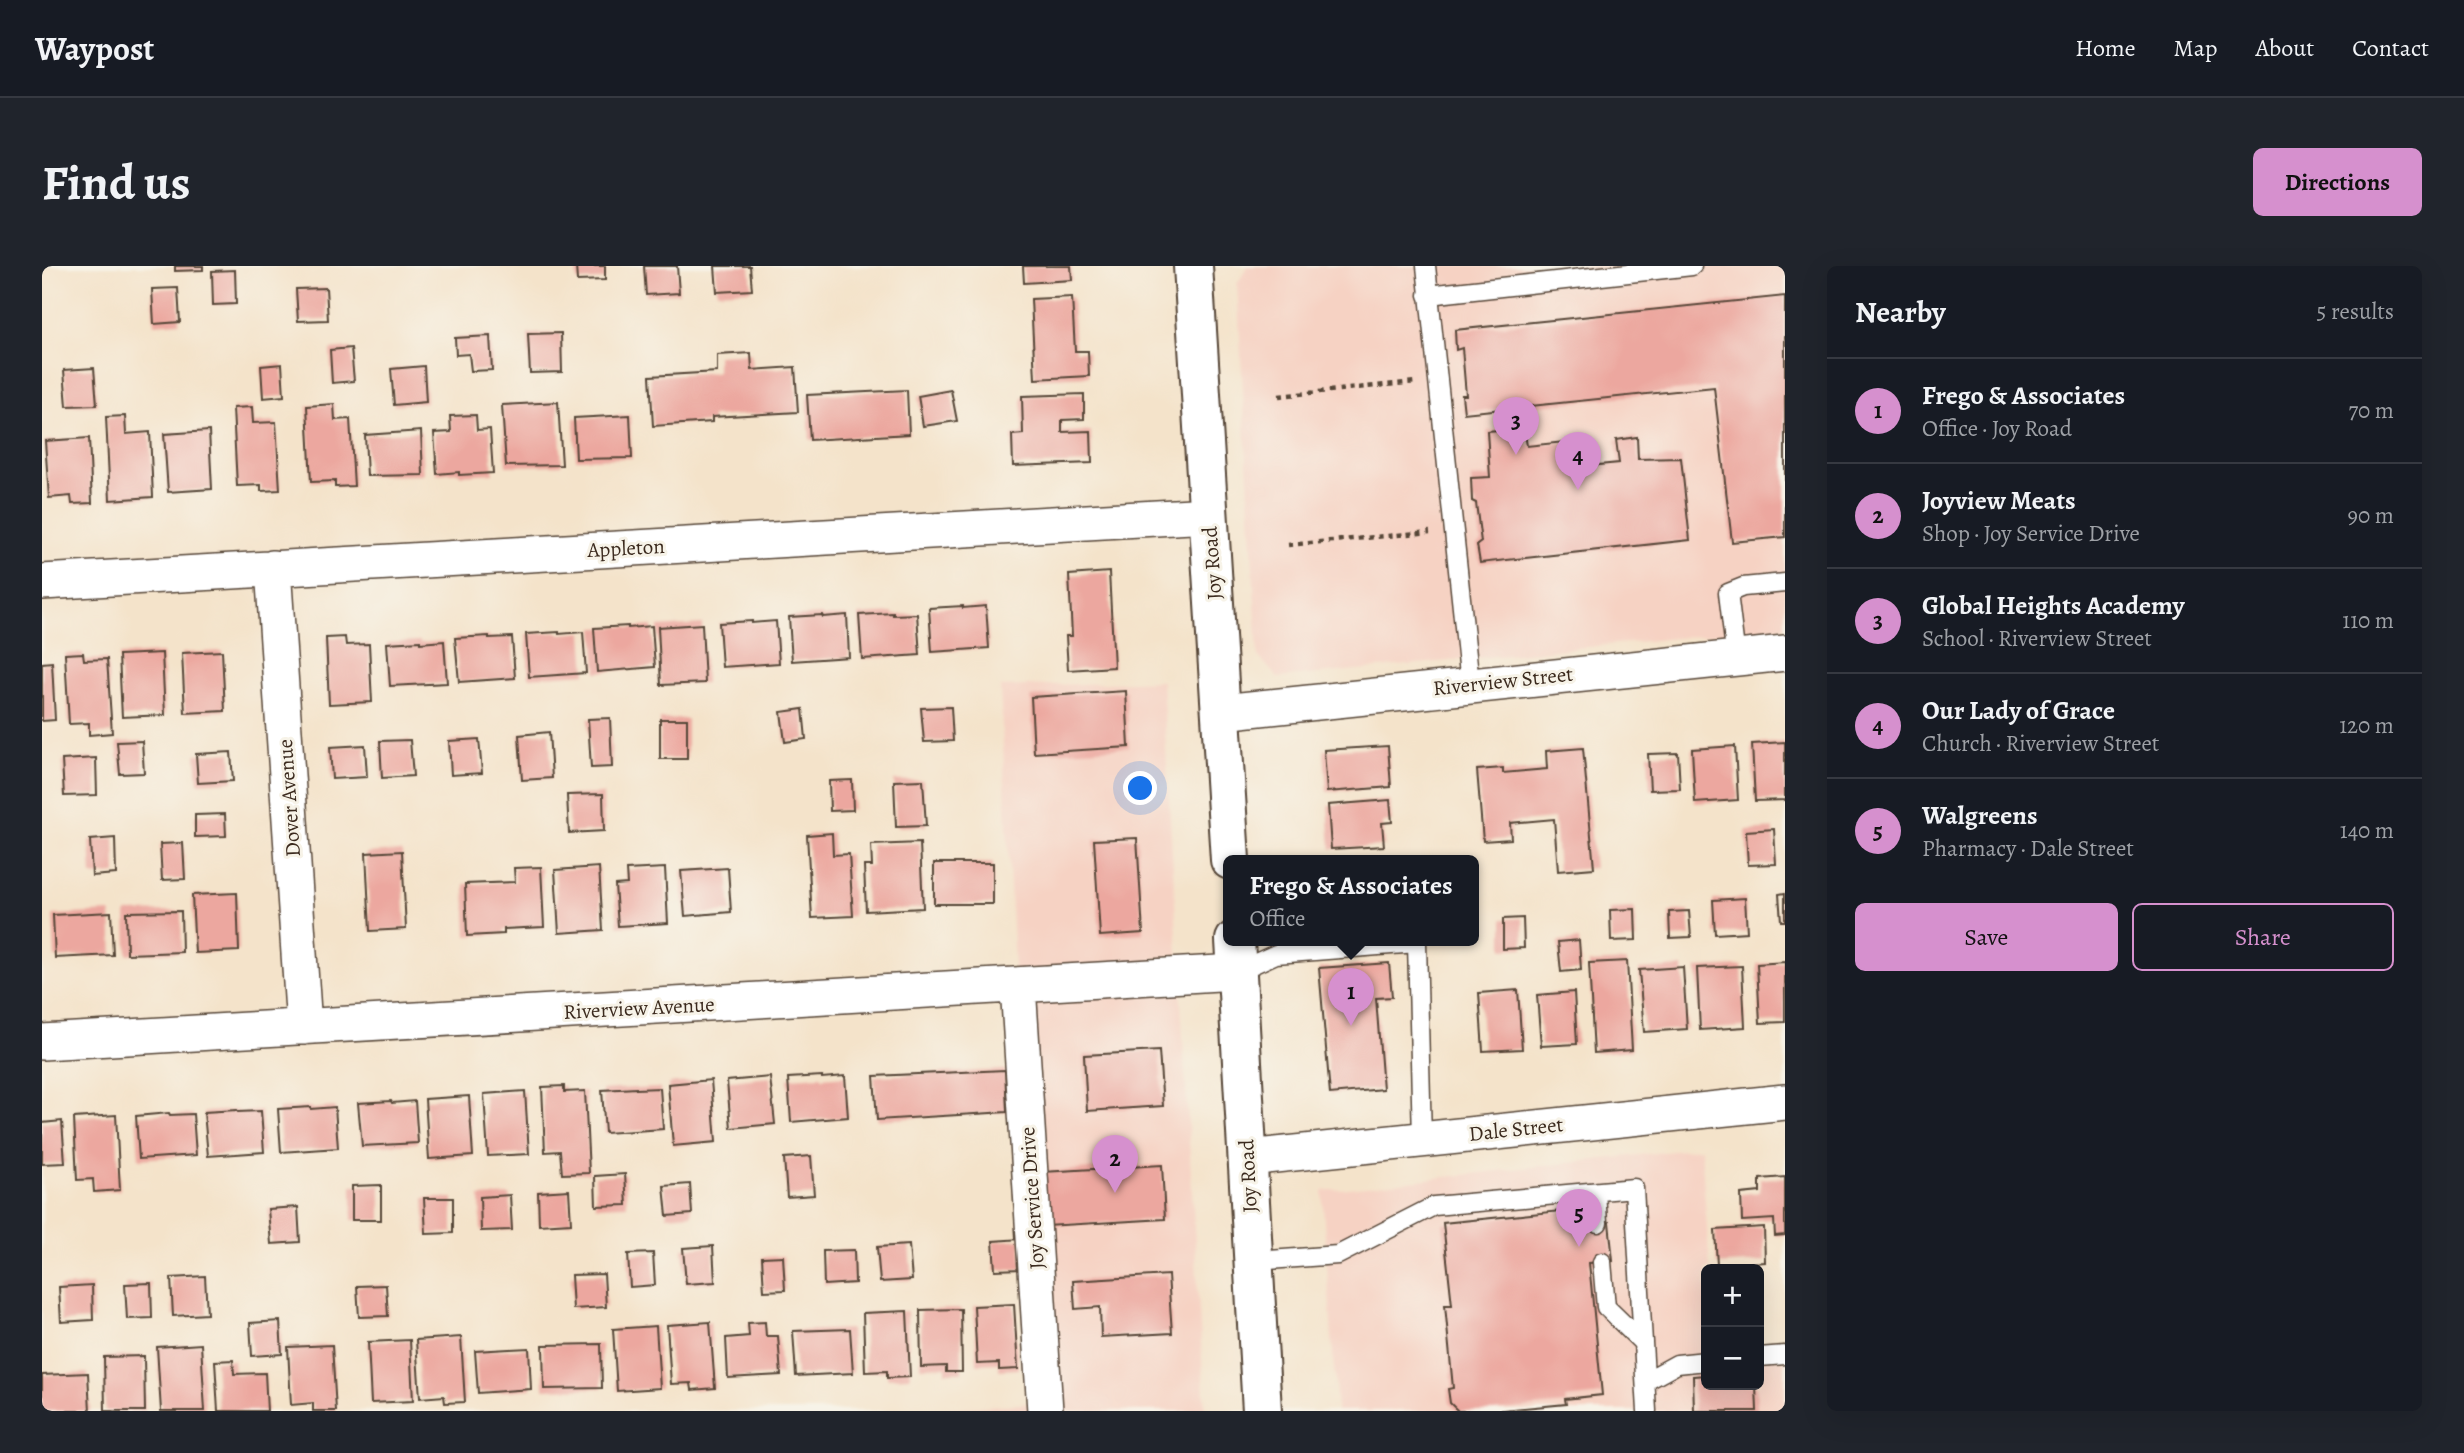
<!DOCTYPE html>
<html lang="en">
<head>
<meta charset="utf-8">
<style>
  body { margin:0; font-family:Alegreya,serif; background:#20242c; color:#f1f3f6 }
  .controls { position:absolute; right:21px; bottom:21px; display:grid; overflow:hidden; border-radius:10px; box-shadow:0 7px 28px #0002 }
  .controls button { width:63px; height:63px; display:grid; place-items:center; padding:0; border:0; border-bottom:2px solid #363941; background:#171b24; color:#f1f3f6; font:35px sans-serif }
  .you { position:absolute; left:1099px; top:523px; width:24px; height:24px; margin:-18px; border:5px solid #fff; border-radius:50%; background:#1a73e8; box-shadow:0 0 0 10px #1a73e833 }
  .badge { display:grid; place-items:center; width:46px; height:46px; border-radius:50%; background:#d690ce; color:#111; font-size:23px; font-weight:700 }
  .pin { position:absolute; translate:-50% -58px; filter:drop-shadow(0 2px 4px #0008) }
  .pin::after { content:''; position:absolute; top:37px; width:24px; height:21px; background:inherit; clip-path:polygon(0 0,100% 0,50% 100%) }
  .popup { position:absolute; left:1181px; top:589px; width:256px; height:91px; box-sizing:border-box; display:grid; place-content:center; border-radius:10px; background:#171b24; filter:drop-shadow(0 2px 5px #0005); font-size:23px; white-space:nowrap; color:#9ea1a6 }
  .popup b { font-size:26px; color:#f1f3f6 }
  .popup::after { content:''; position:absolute; left:50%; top:100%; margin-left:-14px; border:14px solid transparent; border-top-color:#171b24 }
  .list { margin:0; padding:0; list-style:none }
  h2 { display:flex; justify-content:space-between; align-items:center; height:91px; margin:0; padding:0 28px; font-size:30px }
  h2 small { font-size:23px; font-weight:400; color:#9ea1a6 }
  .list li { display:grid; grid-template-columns:46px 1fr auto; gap:21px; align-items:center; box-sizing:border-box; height:105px; padding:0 28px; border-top:2px solid #363941 }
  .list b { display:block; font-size:26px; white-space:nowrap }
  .list p { margin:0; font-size:23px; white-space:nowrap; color:#9ea1a6 }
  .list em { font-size:23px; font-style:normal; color:#9ea1a6 }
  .actions { display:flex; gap:14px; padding:21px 28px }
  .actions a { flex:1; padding:16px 0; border:2px solid #d690ce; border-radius:10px; text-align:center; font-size:24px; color:#d690ce }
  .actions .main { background:#d690ce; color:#111 }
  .map { position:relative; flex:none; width:1743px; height:1145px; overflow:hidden; border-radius:10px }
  header { display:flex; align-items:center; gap:42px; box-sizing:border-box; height:98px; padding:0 35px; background:#171b24; border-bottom:2px solid #363941 }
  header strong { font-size:33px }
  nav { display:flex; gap:38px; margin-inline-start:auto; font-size:24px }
  .intro { display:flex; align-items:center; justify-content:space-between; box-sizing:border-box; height:168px; padding:0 42px }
  h1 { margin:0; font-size:49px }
  .button { padding:18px 32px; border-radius:10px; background:#d690ce; color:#111; font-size:24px; font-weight:700 }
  main { display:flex; gap:42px; padding:0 42px }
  aside { flex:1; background:#171b24; border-radius:10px; box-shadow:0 7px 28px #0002 }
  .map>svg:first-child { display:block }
  .built { fill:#f6d2c3 }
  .building { fill:#eca79f }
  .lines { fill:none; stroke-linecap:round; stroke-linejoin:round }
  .lane-casing { stroke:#574638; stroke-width:21 }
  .street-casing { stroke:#574638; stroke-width:38 }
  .secondary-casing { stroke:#574638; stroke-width:42 }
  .path { stroke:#574638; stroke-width:4.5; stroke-dasharray:5 5; stroke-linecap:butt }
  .lane { stroke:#fff; stroke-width:18 }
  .street { stroke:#fff; stroke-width:35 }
  .secondary { stroke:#fff; stroke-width:38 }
  .labels { text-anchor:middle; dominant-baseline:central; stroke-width:6; stroke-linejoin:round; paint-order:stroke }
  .street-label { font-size:21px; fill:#3b2a1e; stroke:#f7f3e8 }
</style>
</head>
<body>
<header>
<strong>Waypost</strong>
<nav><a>Home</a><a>Map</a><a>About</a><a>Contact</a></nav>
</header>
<div class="intro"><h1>Find us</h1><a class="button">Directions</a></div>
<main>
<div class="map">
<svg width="1743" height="1145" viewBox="0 0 1743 1145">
  <rect width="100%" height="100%" fill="#f7f3e8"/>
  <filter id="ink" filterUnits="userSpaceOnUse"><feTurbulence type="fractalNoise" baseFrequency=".0143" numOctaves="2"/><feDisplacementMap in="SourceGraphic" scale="14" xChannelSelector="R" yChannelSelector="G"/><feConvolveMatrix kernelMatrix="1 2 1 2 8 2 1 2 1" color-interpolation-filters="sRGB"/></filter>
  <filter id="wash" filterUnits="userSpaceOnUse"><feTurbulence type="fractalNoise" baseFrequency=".00686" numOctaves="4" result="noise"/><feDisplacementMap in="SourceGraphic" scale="28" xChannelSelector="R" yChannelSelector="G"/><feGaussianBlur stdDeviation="1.57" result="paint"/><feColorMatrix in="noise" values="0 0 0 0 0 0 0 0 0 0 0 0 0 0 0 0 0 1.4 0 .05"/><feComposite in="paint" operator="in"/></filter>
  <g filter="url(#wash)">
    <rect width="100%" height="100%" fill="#f4e3ca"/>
    <!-- built -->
    <path class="built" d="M1206 0H1743V361L1236 412 1216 390 1195 18Z
      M1120 415 1163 1145H869L994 1137 958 421Z
      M1659 882 1668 1003H1664V1119H1717V1078L1743 1075V1145H1295L1280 925Z"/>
    <g id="blocks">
      <!-- building -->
      <path class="building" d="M133 0H161V4L133 5Z
        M534 0H563V14L535 15Z
        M602 0H635L637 27 604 29Z
        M673 0H708L710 24 675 26Z
        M981 0H1029L1030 14 982 17Z
        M193 4 194 38 171 39 170 5Z
        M136 22 138 56 112 58 110 23Z
        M284 22 286 54 256 55 254 23Z
        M1743 30V271L1690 276 1672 121 1422 147 1420 129H1424L1420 82 1414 84 1413 64Z
        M1030 31 1033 85H1046L1047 110 993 113 989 33Z
        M519 67 520 106 488 107 486 68Z
        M448 70 450 104 429 105 427 88 414 89 413 72Z
        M309 82 312 115 290 117 288 84Z
        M709 87 710 104 753 101 756 146 670 151V156L611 160 608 110 675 106V89Z
        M240 98 242 130 221 132 219 100Z
        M382 100 384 136 352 139 349 103Z
        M52 102 55 139 25 140 22 104Z
        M865 124 867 168 768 174 765 129Z
        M909 124 915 155 881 160 876 130Z
        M1042 128V153L1020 154V166L1049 165 1050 197 971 200 970 169 981 168 980 130Z
        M516 136 520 199 464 200 460 139Z
        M292 138 293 154 308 153 312 220 293 221V215L269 216 265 140Z
        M210 141 211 157 234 156 238 224 219 225V219L195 220 191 142Z
        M434 149 435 164 448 163 451 207 417 209V206L395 208 392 167 409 166 408 150Z
        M588 149 590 192 534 193 532 152Z
        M83 150 84 168 108 166 111 231 68 234 64 151Z
        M1482 162 1485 180 1532 175 1536 201 1577 197 1574 174 1595 171 1596 193 1639 192 1648 274 1438 297 1435 279 1439 276 1434 237 1430 235 1429 212 1448 211 1445 165Z
        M167 165 170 223 126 226 122 168Z
        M379 165 381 209 325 210 323 169Z
        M47 172 50 237 30 238 29 230 7 232 3 175Z
        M1067 306 1072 401 1026 404 1024 370H1030L1027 309Z
        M921 340V342L944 340 947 382 890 386 887 342Z
        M851 347V349L875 348 878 389 820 393 817 349Z
        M780 349 781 351 805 349 807 391 750 395 747 351Z
        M710 355V357L734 355 737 397 680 401 677 357Z
        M660 358 663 417 619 419 616 361Z
        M586 360V362L610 360 613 401 555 406 552 362Z
        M517 366V368L541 366 544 407 487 411 484 368Z
        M447 370V372L470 371 473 412 417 416 413 372Z
        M303 371 304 379 327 378 330 436 287 438 284 372Z
        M378 375V377L402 375 405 417 348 420 345 377Z
        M180 385 183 445 143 447 140 387Z
        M41 387 42 394 65 393 70 467 47 469V457L27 458 23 388Z
        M120 387 123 449 80 451 77 389Z
        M10 396 13 454 0 455V397Z
        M1084 425 1087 481 992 487 989 431Z
        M909 441 911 475 882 476 879 442Z
        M761 443 764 473 743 476 739 446Z
        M568 452 570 501 549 502 546 453Z
        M618 453H645V493H618Z
        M507 466 510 512 480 514 477 469Z
        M437 473 440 507 409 509 407 475Z
        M368 474 371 510 340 512 338 475Z
        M100 475 102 507 78 508 75 476Z
        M1743 476V534L1713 535 1710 478Z
        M323 479 325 511 290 513 288 481Z
        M1346 480 1349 521 1285 526 1282 484Z
        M1693 480 1696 534 1653 537 1650 483Z
        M1541 482 1552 602 1516 605 1512 553 1468 557 1469 573 1441 575 1435 504 1461 502V507L1505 503 1504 485Z
        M189 486 191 515 156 517 154 488Z
        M1636 487 1638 523 1608 524 1606 488Z
        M54 492 55 529 22 530 20 494Z
        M810 514 811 544 788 545 787 515Z
        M881 514 884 560 854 561 852 515Z
        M561 528 562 565 527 567 525 529Z
        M1348 534 1350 556 1340 557 1342 580 1289 583 1286 539Z
        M183 548 184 570 153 571V549Z
        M1732 563 1734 598 1706 599 1704 565Z
        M790 567 791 589 807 588 811 650 770 652 765 569Z
        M73 572 74 608 50 610 48 574Z
        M1095 572 1101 667 1058 670 1052 574Z
        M141 577 143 613 120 614 118 578Z
        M878 577 881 642 824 645 822 600H830L829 579Z
        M360 585 364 663 328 665 324 587Z
        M892 597H951V638H892Z
        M499 601 502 661 462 663V668L425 670 423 618 473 616 472 602Z
        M557 601 561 664 517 667 513 604Z
        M623 602 626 657 576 660 573 619 585 618 584 604Z
        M686 602 689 646 643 650 639 605Z
        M195 627 197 685 153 687 150 629Z
        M1743 627V655H1739L1737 628Z
        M1703 632 1705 666 1673 668 1671 634Z
        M1593 643 1594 674 1569 675 1568 644Z
        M139 645 140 686 85 688 84 646Z
        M1647 645 1649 671 1628 672 1627 646Z
        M69 646 71 689 13 692 11 649Z
        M1481 652 1482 682 1461 683V653Z
        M1537 674 1539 704 1519 706 1516 676Z
        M1585 695 1590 784 1552 787 1547 697Z
        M1743 696V756L1718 757 1715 698Z
        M1347 697 1350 731 1334 732 1341 823 1288 828 1277 702Z
        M1700 700 1703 761 1658 764 1655 702Z
        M1641 701 1645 763 1602 766 1597 704Z
        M1476 724 1480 783 1441 785 1437 727Z
        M1532 726 1535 778 1499 780 1495 729Z
        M1117 785 1121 840 1045 845 1042 789Z
        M963 804 965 846 835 854 832 810Z
        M780 810V812L803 810 806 851 749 856 746 812Z
        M728 811 733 858 689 862 685 815Z
        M669 814 674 876 631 880 626 818Z
        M522 820V826L543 825 547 907 520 908 518 885 503 886 500 821Z
        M594 822V823L618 822 621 863 563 867 560 824Z
        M483 825 487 888 446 890 442 828Z
        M427 830 431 890 387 893 383 833Z
        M349 835 350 837 373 835 376 877 320 880 316 837Z
        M269 841V843L293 841 296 882 239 886 236 843Z
        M195 844 196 846 219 845 222 886 166 890 162 846Z
        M127 847 128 849 151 848 154 889 97 893 94 850Z
        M74 849 78 924 52 926 51 913 35 914 32 852Z
        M20 855 23 897 0 898V857Z
        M769 890 772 929 745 931 742 892Z
        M1120 899 1123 953 1004 960 1001 906Z
        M583 908 585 939 554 940 553 910Z
        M1743 911V969L1733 970 1732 953 1700 955 1699 928 1718 926V913Z
        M648 918 650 948 625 950 622 920Z
        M339 919V954H310V920Z
        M527 924 529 957 497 959 496 926Z
        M468 929 470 964 439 965 438 931Z
        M382 932H411V967L384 968Z
        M256 941 258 976 229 978 226 943Z
        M1529 944 1543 959 1567 956 1571 995 1547 997 1560 1129 1523 1133 1524 1138 1450 1145H1416L1408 1137 1406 1123 1411 1122 1403 1039H1410L1401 957Z
        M1722 961 1723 996 1675 999 1673 964Z
        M979 973 980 1003 953 1004 951 975Z
        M867 979 870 1014 838 1016 835 981Z
        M671 980 673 1016 644 1018 641 982Z
        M812 984 813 1017 782 1019 781 985Z
        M611 987 613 1019 588 1021 586 988Z
        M741 990 743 1024 722 1025 720 991Z
        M562 1008 564 1041 531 1043 529 1009Z
        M1126 1009 1130 1067 1059 1071 1058 1041 1033 1043 1031 1015Z
        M163 1010 165 1048 131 1050 129 1012Z
        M109 1017 110 1052 85 1053 83 1018Z
        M50 1019 51 1054 19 1056 17 1021Z
        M344 1019 346 1050 317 1051 315 1020Z
        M972 1038 976 1103 957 1104V1097L935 1098 932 1040Z
        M919 1043 920 1106H904V1100L879 1101 878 1044Z
        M865 1045 868 1111 845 1112V1105L823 1106 821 1047Z
        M238 1055 240 1088 210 1090 208 1057Z
        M668 1056 673 1122 650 1124 649 1117 629 1118 625 1059Z
        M723 1056 724 1070H736L739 1109 686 1112 684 1072 707 1070 706 1057Z
        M614 1060 618 1122 575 1125 571 1063Z
        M808 1063 811 1107 754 1110 751 1065Z
        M419 1071 423 1136 403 1137 402 1130 378 1132 374 1074Z
        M368 1074 371 1135 329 1137 326 1076Z
        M159 1078 163 1145H119L115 1081Z
        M559 1078 560 1122 502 1123 501 1079Z
        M290 1079 294 1145H271V1137L249 1139 246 1081Z
        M487 1082 489 1123 436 1127 433 1085Z
        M102 1090 103 1145H63L62 1091Z
        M191 1094 192 1108 223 1107 225 1145H176L173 1095Z
        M46 1107 48 1145H0V1109Z
        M1664 1109V1119H1714L1715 1145H1652L1651 1110Z"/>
    </g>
  </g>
  <g filter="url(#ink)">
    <use href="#blocks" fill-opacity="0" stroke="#574638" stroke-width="2"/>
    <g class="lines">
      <!-- lane casing -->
      <g class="lane-casing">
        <path id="lane" d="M1384 0 1428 418
          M1386 29 1650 0
          M1694 392 1686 327 1701 321 1743 317
          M1194 706 1234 688 1375 677 1380 873
          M1554 926 1556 957
          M1212 995 1296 989 1392 940 1592 922 1605 1145
          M1560 996 1564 1041 1601 1077
          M1717 1091 1743 1089
          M1604 1115 1635 1098 1664 1095"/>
      </g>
      <!-- street casing -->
      <g class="street-casing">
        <path id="street" d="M231 302 262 761
          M0 316 1167 249
          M1180 446 1743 387
          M976 719 1003 1145
          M0 776 1194 706
          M1205 892 1743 836"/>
      </g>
      <!-- secondary casing -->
      <g class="secondary-casing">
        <path id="secondary" d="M1151 0 1188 594
          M1193 674 1220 1145"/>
      </g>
      <!-- path -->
      <path class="path" d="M1237 130 1374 116
        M1246 279 1388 266"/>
      <!-- lane -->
      <use href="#lane" class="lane"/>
      <!-- street -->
      <use href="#street" class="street"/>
      <!-- secondary -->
      <use href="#secondary" class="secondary"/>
    </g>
  </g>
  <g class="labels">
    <!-- street labels -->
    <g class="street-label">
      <text transform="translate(584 282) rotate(-3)">Appleton</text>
      <text transform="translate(1170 297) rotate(-94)">Joy Road</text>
      <text transform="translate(1461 415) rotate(-6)">Riverview Street</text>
      <text transform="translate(247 532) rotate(-94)">Dover Avenue</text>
      <text transform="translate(597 742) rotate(-3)">Riverview Avenue</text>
      <text transform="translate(1474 863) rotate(-6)">Dale Street</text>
      <text transform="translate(1206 910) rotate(-93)">Joy Road</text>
      <text transform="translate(990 932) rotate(-94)">Joy Service Drive</text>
    </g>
  </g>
</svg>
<div class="controls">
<button>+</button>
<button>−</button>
</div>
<div class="you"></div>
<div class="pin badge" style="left:1309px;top:760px">1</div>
<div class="popup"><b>Frego &amp; Associates</b>Office</div>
<div class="pin badge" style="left:1073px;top:927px">2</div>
<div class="pin badge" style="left:1474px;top:189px">3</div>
<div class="pin badge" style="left:1536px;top:224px">4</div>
<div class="pin badge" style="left:1537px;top:981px">5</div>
</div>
<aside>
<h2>Nearby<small>5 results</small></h2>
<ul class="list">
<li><span class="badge">1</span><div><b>Frego &amp; Associates</b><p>Office · Joy Road</p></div><em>70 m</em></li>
<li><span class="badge">2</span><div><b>Joyview Meats</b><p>Shop · Joy Service Drive</p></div><em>90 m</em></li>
<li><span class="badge">3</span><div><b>Global Heights Academy</b><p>School · Riverview Street</p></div><em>110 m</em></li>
<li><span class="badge">4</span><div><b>Our Lady of Grace</b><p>Church · Riverview Street</p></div><em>120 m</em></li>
<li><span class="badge">5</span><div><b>Walgreens</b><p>Pharmacy · Dale Street</p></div><em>140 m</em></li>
</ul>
<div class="actions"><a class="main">Save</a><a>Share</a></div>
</aside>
</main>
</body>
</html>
